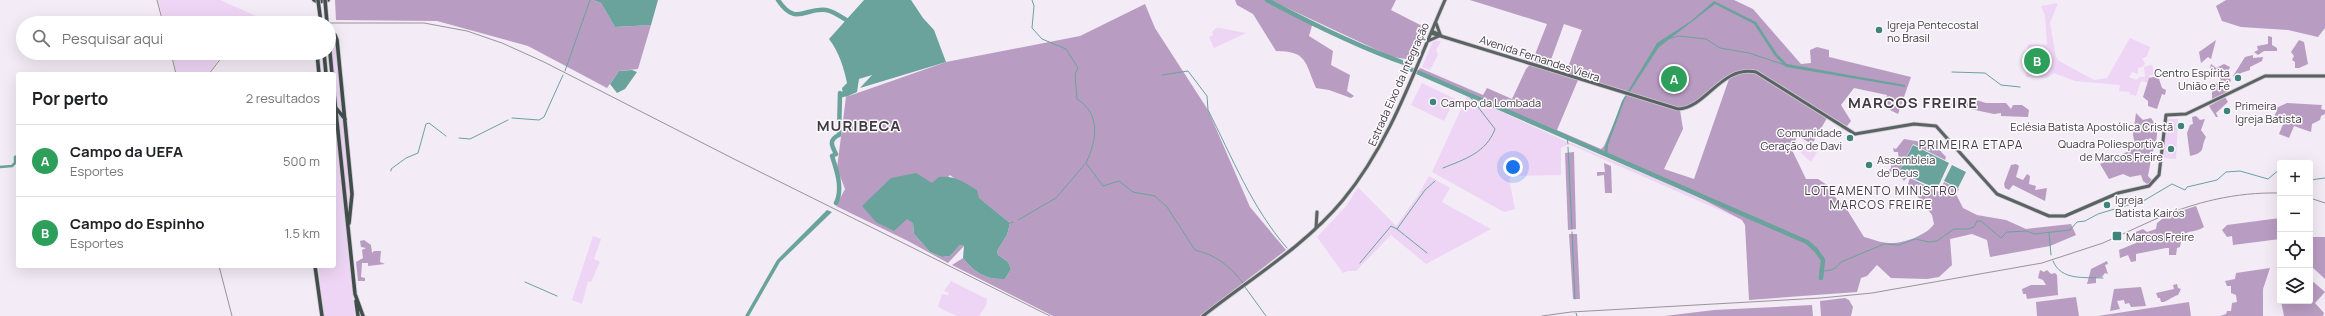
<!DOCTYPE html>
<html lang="pt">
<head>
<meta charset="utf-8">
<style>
  body { margin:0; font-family:Manrope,sans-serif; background:#f6f6f6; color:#202124 }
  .controls { position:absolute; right:12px; bottom:12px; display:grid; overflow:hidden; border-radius:4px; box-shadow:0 4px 16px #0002 }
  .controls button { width:36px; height:36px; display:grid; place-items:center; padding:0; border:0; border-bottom:1px solid #e0e0e0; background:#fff; color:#202124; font:20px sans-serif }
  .you { position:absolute; left:1513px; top:167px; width:14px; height:14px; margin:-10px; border:3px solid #fff; border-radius:50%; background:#1a73e8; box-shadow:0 0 0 6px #1a73e833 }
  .badge { display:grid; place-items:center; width:26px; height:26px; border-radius:50%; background:#3e847a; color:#fff; font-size:13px; font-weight:700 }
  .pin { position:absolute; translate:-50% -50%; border:2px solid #fff; box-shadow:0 1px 4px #0006 }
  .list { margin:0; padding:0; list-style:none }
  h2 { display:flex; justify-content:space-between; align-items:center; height:52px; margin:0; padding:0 16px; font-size:17px }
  h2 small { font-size:13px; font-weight:400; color:#757577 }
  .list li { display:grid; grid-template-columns:26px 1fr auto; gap:12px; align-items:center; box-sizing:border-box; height:72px; padding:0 16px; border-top:1px solid #e0e0e0 }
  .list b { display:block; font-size:15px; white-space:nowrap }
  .list p { margin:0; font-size:13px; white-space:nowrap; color:#757577 }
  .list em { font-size:13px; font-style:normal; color:#757577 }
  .icon { flex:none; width:22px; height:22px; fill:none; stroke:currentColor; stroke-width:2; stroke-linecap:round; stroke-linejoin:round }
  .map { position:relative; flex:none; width:2325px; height:316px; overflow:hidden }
  .search { position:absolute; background:#fff; box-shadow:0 4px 16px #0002; left:16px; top:16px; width:320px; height:44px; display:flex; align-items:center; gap:10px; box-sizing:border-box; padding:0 14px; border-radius:22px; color:#757577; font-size:15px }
  .panel { position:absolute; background:#fff; box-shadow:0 4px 16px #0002; left:16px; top:72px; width:320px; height:196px; border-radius:4px }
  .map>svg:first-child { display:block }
  .green { fill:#eed5f5 }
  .forest { fill:#b99cc2; fill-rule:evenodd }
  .water { fill:#69a39b }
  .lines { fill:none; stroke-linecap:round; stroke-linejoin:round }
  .stream { stroke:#69a39b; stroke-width:1 }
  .canal { stroke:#69a39b; stroke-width:2.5 }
  .river { stroke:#69a39b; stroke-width:4.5 }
  .major-casing { stroke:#cfc8d1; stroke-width:4.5 }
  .highway-casing { stroke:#cfc8d1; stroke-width:5 }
  .major { stroke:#596462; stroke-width:3 }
  .highway { stroke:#414e4c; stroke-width:3.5 }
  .tram { stroke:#99939a; stroke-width:1 }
  .highway-bridge-casing { stroke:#cfc8d1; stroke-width:5; stroke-linecap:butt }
  .highway-bridge { stroke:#414e4c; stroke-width:3.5 }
  .poi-dot { fill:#3e847a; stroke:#fdfafe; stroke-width:1.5 }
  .labels { text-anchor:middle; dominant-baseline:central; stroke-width:3; stroke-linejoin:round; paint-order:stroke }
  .poi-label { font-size:11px; fill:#3f3b40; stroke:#fdfafe; text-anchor:start }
  .street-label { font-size:11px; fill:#3f3b40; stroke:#fdfafe }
  .neighbourhood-label { font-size:12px; letter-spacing:1px; fill:#3f3b40; stroke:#fdfafe }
  .district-label { font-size:15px; font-weight:bold; letter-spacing:1px; fill:#3f3b40; stroke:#fdfafe }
</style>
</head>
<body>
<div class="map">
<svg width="2325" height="316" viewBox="0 0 2325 316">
  <rect width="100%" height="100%" fill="#f3ebf5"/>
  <!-- green -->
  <path class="green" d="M158 0H220L256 16 290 22 164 23Z
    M2058 3 2050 23 2056 57 2059 61 2094 80 2107 78 2130 38 2150 47 2147 56 2142 59 2145 63 2143 67 2138 68V74L2132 72 2129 77 2136 80 2140 77H2145L2144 67 2151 65 2153 67V75H2150L2148 83 2141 81 2136 96 2129 94 2130 92 2119 91 2120 85 2075 81 2054 73 2047 78 2026 77 2028 44 2047 45 2045 16 2041 6Z
    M1216 28H1220L1246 33 1214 48 1209 37 1213 35 1212 32Z
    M330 33 335 38 352 194 348 228Z
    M1435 41H1441L1436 50 1438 55 1430 70 1422 67 1432 43Z
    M171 53H223L208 74H177Z
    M1422 83 1455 99 1444 121 1411 105Z
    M1467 96 1563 140 1702 198 1742 220 1569 144 1561 148V175L1513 176 1509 179 1515 209 1504 212 1432 172Z
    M334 114 355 316H324L318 266H334Z
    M2166 119H2178L2176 159 2164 158Z
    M1806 142 1817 152 1811 162 1800 152Z
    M1429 176 1450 188 1442 202 1491 229 1426 264 1391 235 1356 271H1348L1343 273 1317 237 1347 205 1358 187 1396 226 1417 197Z
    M593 236 601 239 594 259 600 262 591 282 588 281 582 304 572 300Z
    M951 281 987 299 986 306 979 316H957L938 307 942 294 948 295 949 293 944 291Z"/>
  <!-- forest -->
  <path class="forest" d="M335 0H593L601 3 615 27 651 25 638 69 619 71 607 88 528 46 437 21 336 20Z
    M1235 0H1267L1313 22 1309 36 1333 51 1331 65 1350 75 1347 91 1354 96 1351 98 1329 90 1316 88C1305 62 1307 51 1276 51L1253 14 1237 5Z
    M1270 0H1396L1391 10 1428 29 1413 60 1392 57Z
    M1470 0H1734L1753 9 1801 64 1811 63 1810 50 1817 47 1829 50V57L1911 77 1898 114 1884 107 1887 95 1854 88 1841 105 1851 121 1847 126 1827 118 1812 144 1798 136 1791 148 1806 179H1818L1827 185 1828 190 1846 208 1864 237C1872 239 1881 243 1889 243 1903 244 1927 235 1934 224L1932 215 1908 184 1910 178 1939 192 1944 182 1959 189 1956 194 1963 208 1977 215 2006 220 2026 229 2071 224 2076 235 2050 246 1990 257 1987 240 1972 234 1950 239 1952 265 1939 277 1927 279 1891 278 1877 265 1867 276 1861 278 1857 292 1749 300 1745 225 1742 220 1689 192 1417 72 1420 68 1483 95 1487 88 1512 99 1526 69 1532 62 1547 24ZM1564 24 1582 30 1565 75 1548 68ZM1734 75 1729 79 1694 179 1664 169 1683 129 1680 110 1692 105ZM1578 80 1626 95 1604 146 1601 149 1557 130Z
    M2226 0H2325V28L2318 37 2288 30 2241 27 2222 21 2216 6Z
    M1145 4 1155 28 1208 110 1250 207 1286 250 1200 316H1053L952 265 963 258C973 272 987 280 1005 279L1011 269 1008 262 998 255 997 251 1007 235 1010 223 950 175 894 231 907 218 913 222 914 234 930 252 942 257 950 256 960 245 964 246 948 263 908 241 836 206 845 189 837 168 846 97 946 62 1080 36Z
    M2268 36 2272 37V45L2277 48V51H2264L2258 55 2254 52 2258 50 2257 46 2268 44Z
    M2216 40 2211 59 2208 57 2201 63 2199 52Z
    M2299 40 2304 42 2308 64 2299 68H2295V62L2292 60 2294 56 2291 52Z
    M2253 55V58L2263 57 2262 61 2250 67V70L2241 73 2235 78 2233 76 2245 57Z
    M2211 64 2216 68 2224 64 2230 67 2228 71 2231 81 2225 85 2229 91 2212 99V85L2219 83 2221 79 2213 75 2210 68Z
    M2154 77 2159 79 2162 88 2166 90 2165 95 2162 94 2157 109 2148 106V101L2143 97 2149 78Z
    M2225 97 2228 102 2216 113 2218 117H2216L2209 106Z
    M1973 99 1986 103H2006L2011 109 2013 105H2022L2029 110 2028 117 2001 116V113L1994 114 1951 105 1954 101 1971 102Z
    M2287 103 2322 105 2321 109 2325 110V114L2321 116 2320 120 2312 124 2311 132 2294 126 2289 138 2279 134 2284 122 2280 119 2277 124 2273 119 2277 110 2276 108Z
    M2136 113 2143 120 2151 118C2159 130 2158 135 2154 148 2151 156 2150 167 2148 176L2153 181 2147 184 2143 181 2141 175 2130 177 2123 174 2109 179 2100 164 2136 148 2133 135Z
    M2196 116 2200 120 2205 119 2201 130 2206 137C2200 148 2207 152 2190 156L2187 133 2190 125 2193 124 2192 117Z
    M1904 139 1934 144 1946 157 1945 160 1913 144 1899 172 1908 176 1904 181 1899 175 1888 171 1891 168V164H1887L1886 162 1899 161 1898 152H1894L1893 148 1896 149Z
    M1574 152 1576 229 1568 230 1565 153Z
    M1604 163 1611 166 1612 193H1605L1604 175 1597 176V172H1605Z
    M2016 164 2019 166 2016 177 2023 180 2027 174 2030 176 2029 184 2036 186 2035 190 2047 188 2045 201 2013 185 2009 190 2005 188 2004 184 2011 165Z
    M2196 206 2204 227C2190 236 2184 225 2180 247L2177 248 2176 255H2169V248H2166L2136 254V261L2131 262 2128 255 2120 258 2119 250 2136 243V236L2133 233 2143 229 2147 232 2156 229 2157 223 2166 216Z
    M2280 218V239L2233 245 2232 236 2227 237 2222 230 2227 225Z
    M1569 234H1577L1580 299H1573Z
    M2311 237H2325V279L2310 265Z
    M364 240 371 245 372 253 374 251H381L380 262 385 264 368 266V263H362L361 277 365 278V281H358L356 262 363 258 362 250 366 248 361 247 360 241Z
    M2107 261 2108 264 2105 265 2108 274 2105 273 2102 277 2096 278V283L2087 284 2091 269Z
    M2270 268 2263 289V316H2220L2226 314 2227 311H2231L2232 303 2237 302 2236 295 2231 293V286H2227L2225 281 2235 279 2236 273Z
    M2040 270 2044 272 2047 270 2051 274 2055 273 2057 275 2058 295 2027 299 2026 294H2023L2022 289 2031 285H2046L2043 280 2038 278Z
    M2310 279 2325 292 2315 303 2324 313 2323 316H2284L2281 301H2310Z
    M2177 284 2178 288 2181 289 2178 295C2171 297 2166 303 2161 302L2160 298H2158L2156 293 2174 289 2173 285Z
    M2141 287 2146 306 2131 307 2129 303 2125 304 2124 300 2117 301 2120 309 2110 311 2114 289Z
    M2076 297 2079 316H2037L2036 302Z
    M1845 298 1849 300 1853 307 1851 316H1821L1820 301Z
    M2189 302 2191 316H2098Z
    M1812 305 1813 316H1665L1714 310Z"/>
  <!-- water -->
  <path class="water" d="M593 0H658L651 25 615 27 601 3Z
    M864 0H911L923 18 934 30 946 62 860 88 872 75 859 79 857 92 846 97 843 95 842 88 847 83C844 68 839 52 829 39Z
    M1714 1 1756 22 1777 54 1787 64 1905 85V87L1786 67 1775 56 1754 24 1715 4 1659 47 1625 99 1608 145 1607 156 1604 155 1605 147 1622 101 1657 43 1691 21Z
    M632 70 637 72 625 89 617 93 610 84 619 71Z
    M1913 145 1949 163 1937 189 1899 172Z
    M1952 165 1966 172 1958 188 1944 181Z
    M916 173 932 183 939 177C954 175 964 182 977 190L979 198 1010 223 1007 235 997 251 998 255 1008 262 1011 269 1005 279C987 280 973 272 963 258L964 246 960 245 950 256 942 257 930 252 914 234 913 223 907 219 894 231 876 222 862 206 891 178Z
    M827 210 832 212 780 262 749 316H745L777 260Z"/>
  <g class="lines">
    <!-- stream -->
    <path class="stream" d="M1032 0 1034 6 1032 28 1042 39 1066 49 1078 68 1075 74 1077 99C1101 114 1097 140 1086 163L1103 186 1119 181 1133 192 1155 196 1167 207 1195 250C1216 255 1230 266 1243 283
      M1668 39 1679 36 1706 39 1720 48 1749 53 1785 65
      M565 71 590 0
      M1952 72 1985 73 2001 85 2020 87
      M1162 75 1188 71 1207 96 1208 110C1232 157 1252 208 1287 248
      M512 118 539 120 544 117 563 75
      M459 138 470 139 508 120
      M1567 138 1568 144
      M1568 147 1572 229
      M1443 168C1465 159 1486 153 1495 129L1468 94
      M391 171V169L406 158 418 153 426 124 429 123 446 136
      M2310 180 2325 178
      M1018 220 1056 198 1085 164
      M1010 223 1013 222
      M1397 229 1427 253
      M1572 232 1575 299
      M2049 233 2051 255
      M2053 261C2061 281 2085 277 2103 278
      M1360 263 1391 226 1397 229 1425 190 1435 181
      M1822 271C1831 271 1836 269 1841 262L1884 244 1899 245 1915 239 1929 242 1937 241 1954 229H1968L1974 227 1977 221H1981L2001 238 2007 232 2027 231 2034 234 2070 230 2077 222 2085 221 2098 214 2145 200 2172 184 2185 190 2187 187 2217 180 2226 172 2240 171 2268 179 2280 169
      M525 282 557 296
      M1245 287 1266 316
      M1576 313 1577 316"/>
    <!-- canal -->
    <path class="canal" d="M0 167 12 166 15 163V157L18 156"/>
    <!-- river -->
    <path class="river" d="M778 0C796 27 805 7 826 10 834 11 844 19 851 23
      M1267 0C1312 24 1359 47 1407 64L1410 69 1807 242 1816 250 1823 260 1821 278
      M836 203C843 189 837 171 832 156L836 154C832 146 828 140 839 135L840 93 843 95 846 91"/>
    <!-- major casing -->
    <g class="major-casing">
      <path id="major" d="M1436 23 1440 34
        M1432 31 1442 36
        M1431 33 1678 109C1707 108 1721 65 1756 72L1855 134 1914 124 1936 126 1997 194 2049 216H2065L2118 193 2149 186 2159 175 2166 115 2186 114 2265 76H2325
        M1428 41 1439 36
        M1316 228 1317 212
        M1203 316C1250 279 1305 246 1343 200 1391 142 1415 68 1445 0"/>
    </g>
    <!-- highway casing -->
    <g class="highway-casing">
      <path id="highway" d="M314 0 318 2 328 0
        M329 31 335 35 337 40 352 194 349 223
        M329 42 332 74
        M317 53 319 74
        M324 53 326 74
        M334 93 355 294 363 316
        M336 108 345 119
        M315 266 322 316
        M356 301 358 316"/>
    </g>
    <!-- major -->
    <use href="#major" class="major"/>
    <!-- highway -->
    <use href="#highway" class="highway"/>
    <!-- tram -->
    <path class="tram" d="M157 0 163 23
      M306 23H424L467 31 502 43 544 62 734 159 1050 316
      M171 53 176 74
      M209 74 225 53
      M2310 198 2325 203
      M2155 219C2196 202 2235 192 2280 193
      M219 266 232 316
      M1542 316 1571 312 1821 298 1872 293 2042 263 2103 243 2160 217"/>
    <!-- highway-bridge casing -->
    <g class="highway-bridge-casing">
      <path id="highway-bridge" d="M318 0 321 23
        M325 0 327 23"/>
    </g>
    <!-- highway-bridge -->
    <use href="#highway-bridge" class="highway-bridge"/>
  </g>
  <!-- markers -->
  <g class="poi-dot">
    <circle cx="1879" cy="30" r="4"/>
    <circle cx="2238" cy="78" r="4"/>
    <circle cx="1433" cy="102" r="4"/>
    <circle cx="2227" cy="111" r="4"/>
    <circle cx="2181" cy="126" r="4"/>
    <circle cx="1850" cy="138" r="4"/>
    <circle cx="2171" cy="149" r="4"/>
    <circle cx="1869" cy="165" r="4"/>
    <circle cx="2107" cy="205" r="4"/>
    <rect x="2112" y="231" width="10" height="10" rx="2"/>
  </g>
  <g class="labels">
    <!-- poi labels -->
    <g class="poi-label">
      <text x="1887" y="24">Igreja Pentecostal<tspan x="1887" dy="13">no Brasil</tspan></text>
      <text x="2230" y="72" text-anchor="end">Centro Espírita<tspan x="2230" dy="13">União e Fé</tspan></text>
      <text x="1441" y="102">Campo da Lombada</text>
      <text x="2235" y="105">Primeira<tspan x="2235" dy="13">Igreja Batista</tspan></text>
      <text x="2173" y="126" text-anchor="end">Eclésia Batista Apostólica Cristã</text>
      <text x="1842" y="132" text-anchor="end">Comunidade<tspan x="1842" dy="13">Geração de Davi</tspan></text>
      <text x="2163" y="143" text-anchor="end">Quadra Poliesportiva<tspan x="2163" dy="13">de Marcos Freire</tspan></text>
      <text x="1877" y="159">Assembleia<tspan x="1877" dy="13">de Deus</tspan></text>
      <text x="2115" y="199">Igreja<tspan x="2115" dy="13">Batista Kairós</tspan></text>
      <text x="2126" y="236">Marcos Freire</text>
    </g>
    <!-- street labels -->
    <g class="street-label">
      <text transform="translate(1540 58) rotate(18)">Avenida Fernandes Vieira</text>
      <text transform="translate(1398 84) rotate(-66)">Estrada Eixo da Integração</text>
    </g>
    <!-- neighbourhood labels -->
    <g class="neighbourhood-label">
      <text x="1971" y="144">PRIMEIRA ETAPA</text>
      <text x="1881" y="190">LOTEAMENTO MINISTRO<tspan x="1881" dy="14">MARCOS FREIRE</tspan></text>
    </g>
    <!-- district labels -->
    <g class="district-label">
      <text x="1913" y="102">MARCOS FREIRE</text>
      <text x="859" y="125">MURIBECA</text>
    </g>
  </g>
</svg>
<div class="controls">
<button>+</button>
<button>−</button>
<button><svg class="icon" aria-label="locate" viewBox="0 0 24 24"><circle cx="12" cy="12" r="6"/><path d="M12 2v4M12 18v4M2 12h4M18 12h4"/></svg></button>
<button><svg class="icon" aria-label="layers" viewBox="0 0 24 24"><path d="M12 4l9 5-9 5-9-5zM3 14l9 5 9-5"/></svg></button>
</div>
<div class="you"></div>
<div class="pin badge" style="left:1674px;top:79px;background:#2e9e5b">A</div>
<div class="pin badge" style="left:2037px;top:61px;background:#2e9e5b">B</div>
<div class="search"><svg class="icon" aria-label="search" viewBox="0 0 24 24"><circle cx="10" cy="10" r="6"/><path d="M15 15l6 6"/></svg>Pesquisar aqui</div>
<section class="panel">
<h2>Por perto<small>2 resultados</small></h2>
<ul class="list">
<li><span class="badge" style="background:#2e9e5b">A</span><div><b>Campo da UEFA</b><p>Esportes</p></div><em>500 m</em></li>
<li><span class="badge" style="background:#2e9e5b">B</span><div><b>Campo do Espinho</b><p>Esportes</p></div><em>1.5 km</em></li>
</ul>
</section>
</div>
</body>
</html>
